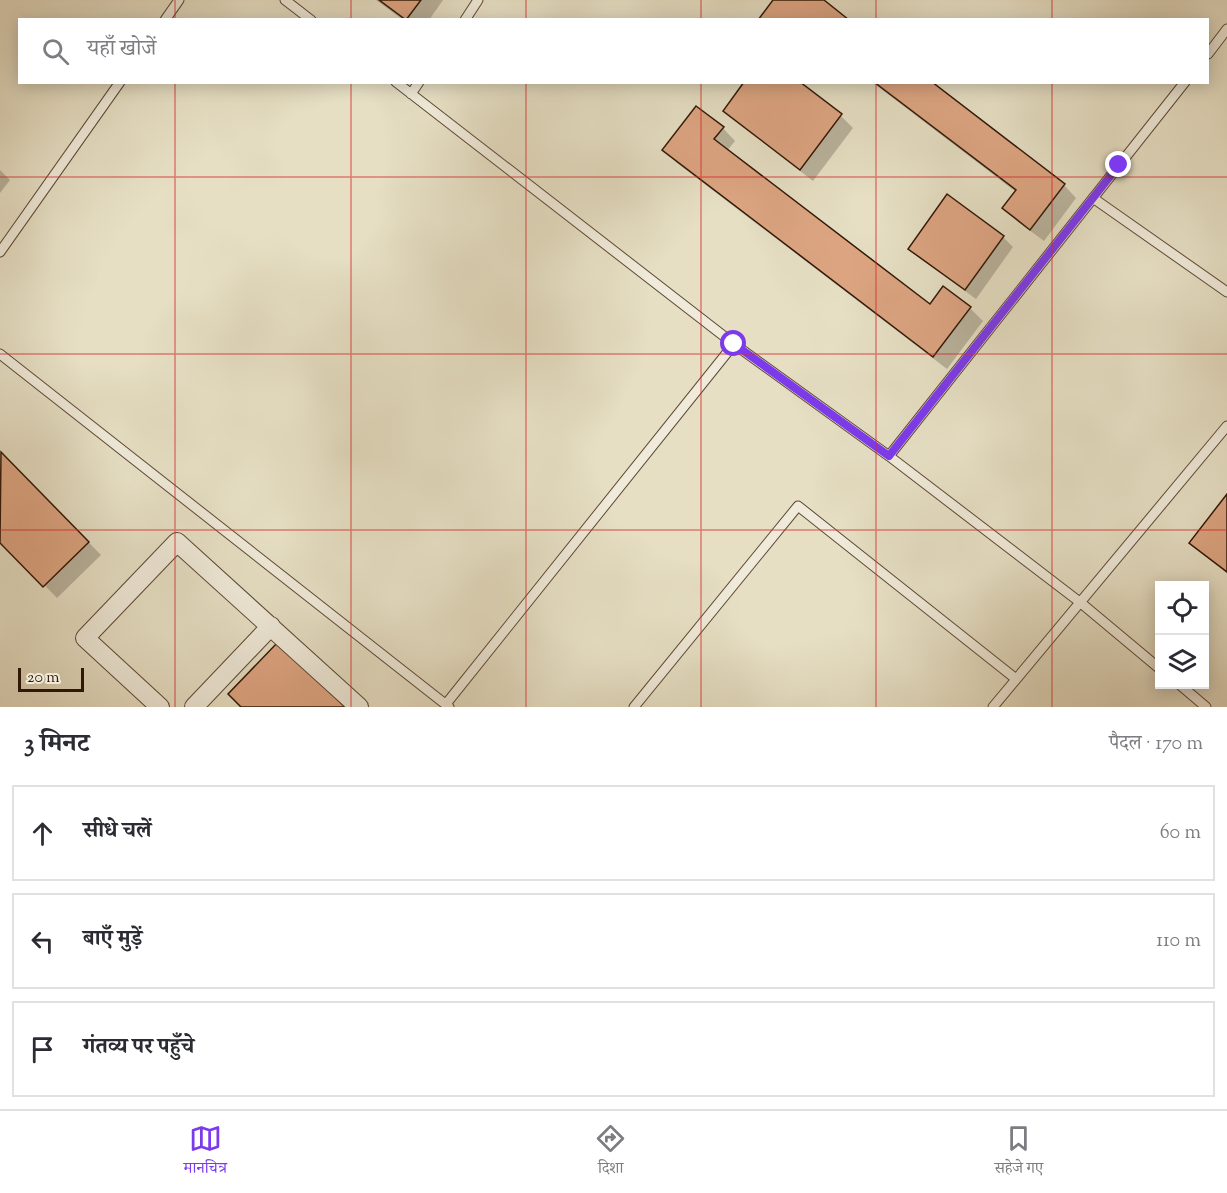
<!DOCTYPE html>
<html lang="hi">
<head>
<meta charset="utf-8">
<style>
  body { margin:0; font-family:"Sorts Mill Goudy","Noto Serif Devanagari",serif; background:#f7f7f7; color:#2b2b33 }
  .controls { position:absolute; right:18px; bottom:18px; display:grid; overflow:hidden; border-radius:0px; box-shadow:0 3px 15px #0003 }
  .controls button { width:54px; height:54px; display:grid; place-items:center; padding:0; border:0; border-bottom:2px solid #e1e1e2; background:#fff; color:#2b2b33; font:30px sans-serif }
  .scale { position:absolute; left:18px; bottom:15px; width:66px; box-sizing:border-box; padding-left:6px; border:3px solid #311706; border-top:0; font-size:16px; line-height:21px; white-space:nowrap; color:#311706; -webkit-text-stroke:4px #efead9; paint-order:stroke }
  .stop { position:absolute; width:18px; height:18px; margin:-14px; border:4px solid #7c3aed; border-radius:50%; background:#fff }
  .stop.end { background:#7c3aed; border-color:#fff; box-shadow:0 2px 6px #0008 }
  .list { margin:0; padding:0; list-style:none }
  h2 { display:flex; justify-content:space-between; align-items:center; height:78px; margin:0; padding:0 24px; font-size:26px }
  h2 small { font-size:20px; font-weight:400; color:#7c7c81 }
  .list li { display:grid; grid-template-columns:39px 1fr auto; gap:18px; align-items:center; box-sizing:border-box; height:96px; margin:0 12px 12px; padding:0 12px; border:2px solid #e1e1e2; border-radius:0px }
  .list b { display:block; font-size:22px; white-space:nowrap }
  .list em { font-size:20px; font-style:normal; color:#7c7c81 }
  .icon { flex:none; width:33px; height:33px; fill:none; stroke:currentColor; stroke-width:2; stroke-linecap:round; stroke-linejoin:round }
  .map { position:relative; flex:none; width:1227px; height:707px; overflow:hidden }
  .search { position:absolute; background:#fff; box-shadow:0 3px 15px #0003; left:18px; right:18px; top:18px; height:66px; display:flex; align-items:center; gap:15px; box-sizing:border-box; padding:0 21px; border-radius:0px; color:#7c7c81; font-size:22px }
  .sheet { height:402px; background:#fff }
  nav { display:flex; justify-content:space-around; align-items:center; box-sizing:border-box; height:84px; border-top:2px solid #e1e1e2; background:#fff; font-size:16px; color:#7c7c81 }
  nav a { display:grid; justify-items:center; gap:3px }
  nav .on { color:#7c3aed }
  .map>svg:first-child { display:block }
  .shadow { fill:#0003 }
  .building { fill:#dda582; stroke:#311706; stroke-width:1.5 }
  .lines { fill:none; stroke-linecap:round; stroke-linejoin:round }
  .service-casing { stroke:#5e4936; stroke-width:11 }
  .minor-casing { stroke:#5e4936; stroke-width:20 }
  .service { stroke:#efead9; stroke-width:9 }
  .minor { stroke:#efead9; stroke-width:18 }
  .route { stroke:#7c3aed; stroke-width:8 }
  .grid { fill:none; stroke:#d62828; stroke-width:1.5; stroke-opacity:0.55 }
</style>
</head>
<body>
<div class="map">
<svg width="1227" height="707" viewBox="0 0 1227 707">
  <rect width="100%" height="100%" fill="#e6dfc4"/>
  <filter id="stains"><feTurbulence type="fractalNoise" baseFrequency=".00333" numOctaves="4"/><feColorMatrix values="0 0 0 0 .2 0 0 0 0 .09 0 0 0 0 .02 0 0 0 .5 -.17"/></filter>
  <radialGradient id="worn" r=".72"><stop offset=".6" stop-color="#630" stop-opacity="0"/><stop offset="1" stop-color="#630" stop-opacity=".3"/></radialGradient>
  <!-- shadow -->
  <path class="shadow" d="M376 0H443L429 20H403Z
    M872 82H929L1064 185 1076 198 1044 241 1017 221 1004 208 1016 192Z
    M725 111 841 116 853 128 813 181 738 123Z
    M723 128 735 141 727 151 930 306 970 308 983 321 947 369 677 163 664 150Z
    M0 170 10 180 0 193Z
    M1003 237 1013 247 976 299 920 258 910 249Z
    M1 454 101 555 57 598 0 540Z
    M1227 496V573L1191 543Z"/>
  <!-- building -->
  <path class="building" d="M379 0H421L406 20Z
    M773 0H824L849 20H758Z
    M744 82H800L842 114 800 170 723 111Z
    M874 82H932L1065 184 1030 230 1002 208 1016 190Z
    M696 106 724 127 714 139 930 304 943 286 971 307 933 357 662 150Z
    M947 194 1004 236 965 290 908 249Z
    M1 452 89 542 43 587 0 543Z
    M1227 494V572L1189 543Z
    M278 642 345 707H241L228 694Z"/>
  <g class="lines">
    <!-- service casing -->
    <g class="service-casing">
      <path id="service" d="M285 0 311 20
        M165 20 179 0
        M465 20 478 0
        M1208 54 1227 29
        M396 82 734 344 889 456 1081 603 1160 669
        M411 94 419 82
        M1093 198 1227 292
        M0 252 120 82
        M0 354 449 707
        M889 456 1185 82
        M1179 684 1206 707
        M446 704 734 344
        M634 707 798 506 1016 679
        M993 707 1227 426"/>
    </g>
    <!-- minor casing -->
    <g class="minor-casing">
      <path id="minor" d="M160 707 85 638 177 542 359 707
        M194 707 271 626"/>
    </g>
    <!-- service -->
    <use href="#service" class="service"/>
    <!-- minor -->
    <use href="#minor" class="minor"/>
  </g>
  <g class="lines">
    <!-- route -->
    <path class="route" d="M734 344 889 456 1119 165"/>
  </g>
  <!-- grid -->
  <path class="grid" d="M175 0V20M351 0V20M526 0V20M701 0V20M876 0V20M1052 0V20M175 82V707M351 82V707M526 82V707M701 82V707M876 82V707M1052 82V707M0 177H1227M0 354H1227M0 530H1227"/>
  <rect width="100%" height="100%" filter="url(#stains)"/>
  <rect width="100%" height="100%" fill="url(#worn)"/>
</svg>
<div class="controls">
<button><svg class="icon" aria-label="locate" viewBox="0 0 24 24"><circle cx="12" cy="12" r="6"/><path d="M12 2v4M12 18v4M2 12h4M18 12h4"/></svg></button>
<button><svg class="icon" aria-label="layers" viewBox="0 0 24 24"><path d="M12 4l9 5-9 5-9-5zM3 14l9 5 9-5"/></svg></button>
</div>
<div class="scale">20 m</div>
<div class="stop" style="left:734px;top:344px"></div>
<div class="stop end" style="left:1119px;top:165px"></div>
<div class="search"><svg class="icon" aria-label="search" viewBox="0 0 24 24"><circle cx="10" cy="10" r="6"/><path d="M15 15l6 6"/></svg>यहाँ खोजें</div>
</div>
<section class="sheet">
<h2>3 मिनट<small>पैदल · 170 m</small></h2>
<ul class="list">
<li><svg class="icon" aria-label="ahead" viewBox="0 0 24 24"><path d="M12 20V5M6 11l6-6 6 6"/></svg><div><b>सीधे चलें</b></div><em>60 m</em></li>
<li><svg class="icon" aria-label="left" viewBox="0 0 24 24"><path d="M17 20v-9H6M10 6l-5 5 5 5"/></svg><div><b>बाएँ मुड़ें</b></div><em>110 m</em></li>
<li><svg class="icon" aria-label="arrive" viewBox="0 0 24 24"><path d="M6 21V4h12l-3 4 3 4H6"/></svg><div><b>गंतव्य पर पहुँचे</b></div></li>
</ul>
</section>
<nav>
<a class="on"><svg class="icon" aria-label="map" viewBox="0 0 24 24"><path d="M3 6l6-2 6 2 6-2v14l-6 2-6-2-6 2zM9 4v14M15 6v14"/></svg>मानचित्र</a>
<a><svg class="icon" aria-label="directions" viewBox="0 0 24 24"><path d="M12 3l9 9-9 9-9-9zM9 14v-3h6M13 9l2 2-2 2"/></svg>दिशा</a>
<a><svg class="icon" aria-label="saved" viewBox="0 0 24 24"><path d="M7 4h10v16l-5-4-5 4z"/></svg>सहेजे गए</a>
</nav>
</body>
</html>
